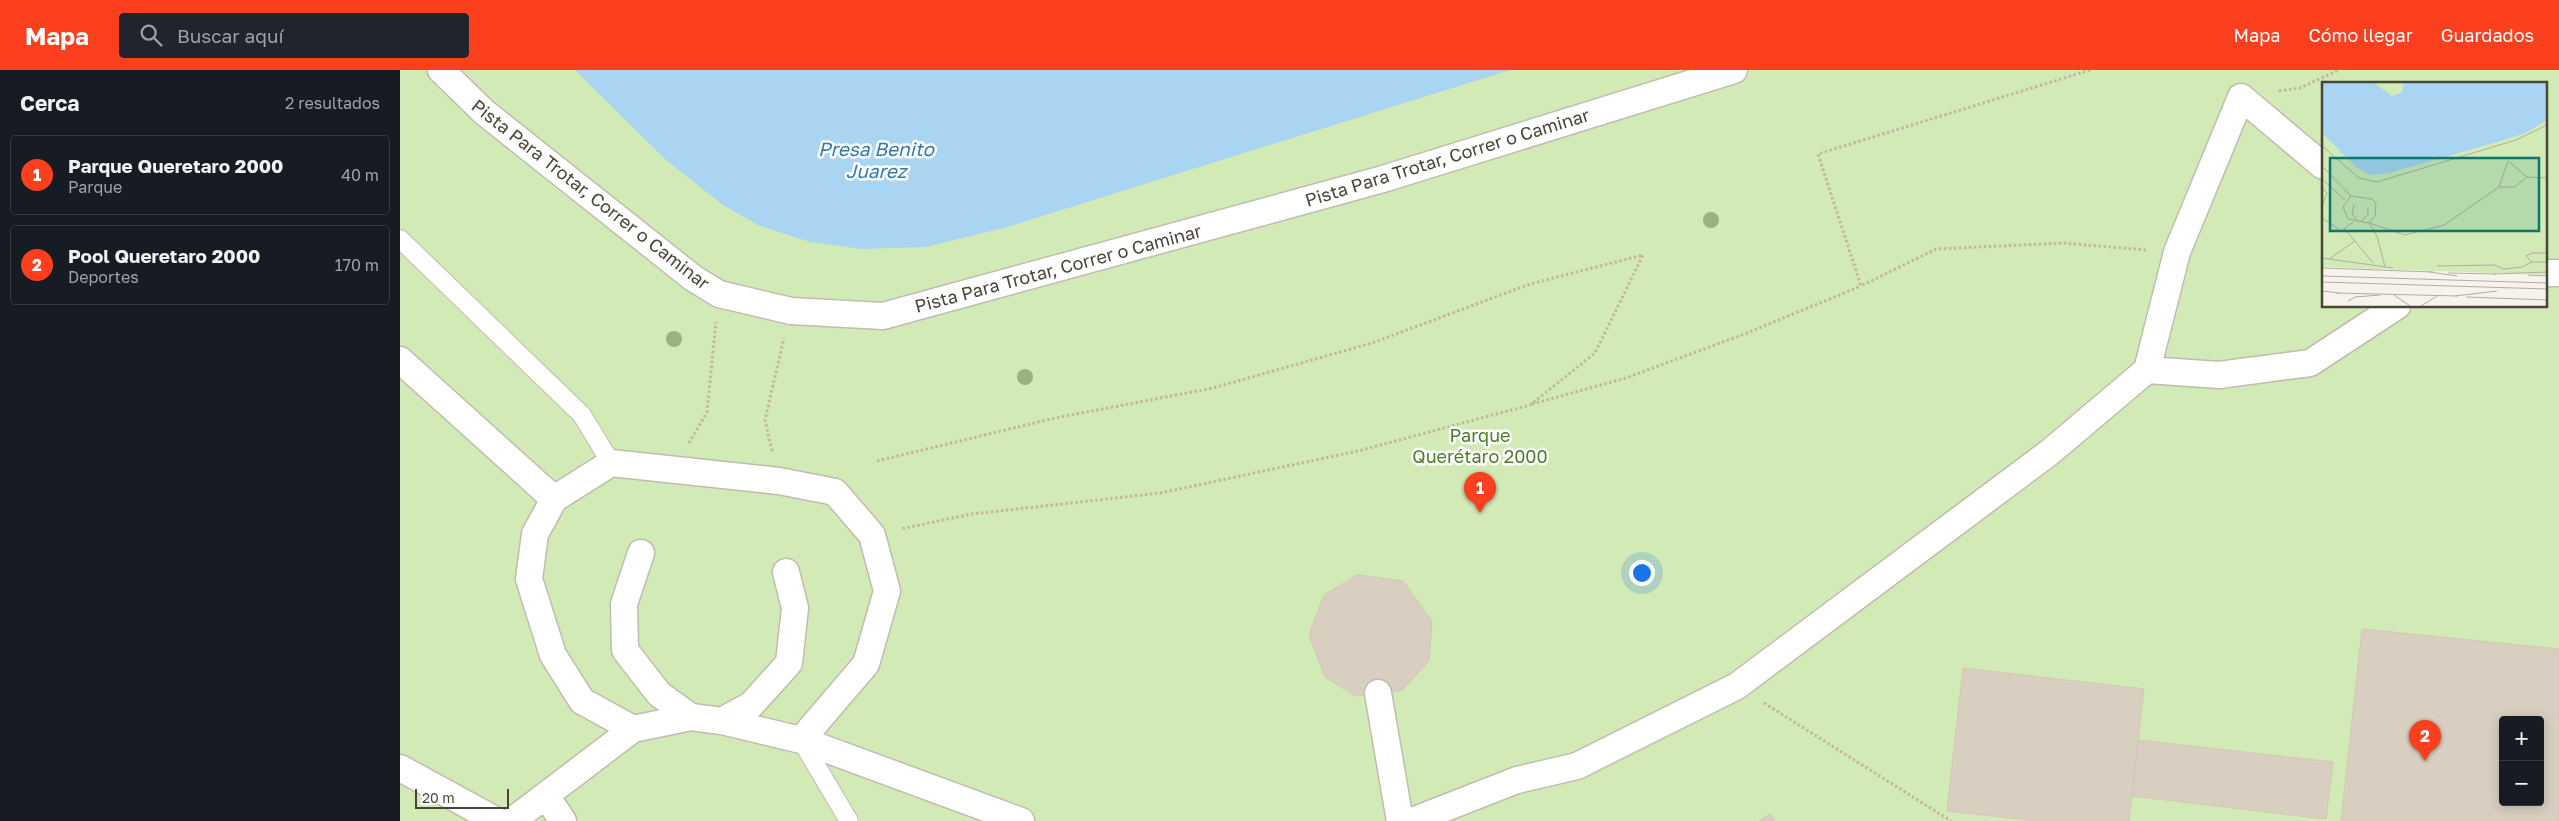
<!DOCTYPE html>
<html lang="es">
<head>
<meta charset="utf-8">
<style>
  body { margin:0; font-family:"Golos Text",sans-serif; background:#20242c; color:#f1f3f6 }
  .controls { position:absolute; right:15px; bottom:15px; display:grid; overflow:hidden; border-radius:5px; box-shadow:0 2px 12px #0003 }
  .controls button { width:45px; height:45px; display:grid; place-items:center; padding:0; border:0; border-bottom:1px solid #363941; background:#171b24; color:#f1f3f6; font:25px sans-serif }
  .scale { position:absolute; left:15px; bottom:12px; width:94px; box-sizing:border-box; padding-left:5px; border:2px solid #4b4439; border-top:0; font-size:14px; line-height:18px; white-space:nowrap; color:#4b4439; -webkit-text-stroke:4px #fff; paint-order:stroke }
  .you { position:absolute; left:1241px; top:502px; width:18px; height:18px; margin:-12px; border:4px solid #fff; border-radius:50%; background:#1a73e8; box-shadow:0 0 0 8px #1a73e833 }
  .badge { display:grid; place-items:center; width:32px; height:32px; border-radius:50%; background:#fc3f1d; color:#fff; font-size:16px; font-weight:700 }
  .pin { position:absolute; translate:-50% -41px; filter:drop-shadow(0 1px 2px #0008) }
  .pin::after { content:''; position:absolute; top:26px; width:18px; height:15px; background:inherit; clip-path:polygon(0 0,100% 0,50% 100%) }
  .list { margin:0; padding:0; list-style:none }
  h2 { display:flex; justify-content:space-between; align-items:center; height:65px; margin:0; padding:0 20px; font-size:21px }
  h2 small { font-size:16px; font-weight:400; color:#9ea1a6 }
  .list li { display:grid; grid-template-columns:32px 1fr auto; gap:15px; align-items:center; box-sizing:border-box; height:80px; margin:0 10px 10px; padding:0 10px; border:1px solid #363941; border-radius:5px }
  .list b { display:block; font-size:19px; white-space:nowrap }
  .list p { margin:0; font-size:16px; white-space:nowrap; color:#9ea1a6 }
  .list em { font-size:16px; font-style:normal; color:#9ea1a6 }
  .icon { flex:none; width:28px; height:28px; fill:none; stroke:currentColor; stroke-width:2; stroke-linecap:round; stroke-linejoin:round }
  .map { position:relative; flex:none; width:2159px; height:751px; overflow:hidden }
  header { display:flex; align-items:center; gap:30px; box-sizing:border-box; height:70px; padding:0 25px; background:#fc3f1d; color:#fff }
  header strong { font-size:24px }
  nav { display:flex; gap:28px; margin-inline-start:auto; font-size:18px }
  .search { width:350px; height:45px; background:#20242c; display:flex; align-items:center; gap:12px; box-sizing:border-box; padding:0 18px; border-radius:5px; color:#9ea1a6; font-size:19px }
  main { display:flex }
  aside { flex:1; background:#171b24 }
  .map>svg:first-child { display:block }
  .green { fill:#d2eab5; fill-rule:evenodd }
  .water { fill:#a9d4f2 }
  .building { fill:#d8cfc1; stroke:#d3c7b4; fill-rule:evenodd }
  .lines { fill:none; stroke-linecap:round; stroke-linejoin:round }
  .service-casing { stroke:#c2bbae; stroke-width:20 }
  .pedestrian-casing { stroke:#c2bbae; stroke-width:29 }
  .path { stroke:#c4b79f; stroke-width:3; stroke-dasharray:2.5 2.5; stroke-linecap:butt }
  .service { stroke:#fff; stroke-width:18 }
  .pedestrian { stroke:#fff; stroke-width:26 }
  .tree { fill:#97b381 }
  .labels { text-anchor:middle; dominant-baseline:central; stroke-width:5; stroke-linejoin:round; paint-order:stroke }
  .street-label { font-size:18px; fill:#4b4439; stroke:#fff }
  .park-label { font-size:18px; fill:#4a7f2a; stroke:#fff }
  .water-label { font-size:19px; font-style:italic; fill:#2e7ab2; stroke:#fff }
  .inset-road { fill:none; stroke:#b2ada4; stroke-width:1 }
  .view { fill:#0f766e; fill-opacity:0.15; stroke:#0f766e; stroke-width:2.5 }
  .inset-edge { fill:none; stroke:#4b4439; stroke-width:2.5 }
</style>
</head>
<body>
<header>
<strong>Mapa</strong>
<div class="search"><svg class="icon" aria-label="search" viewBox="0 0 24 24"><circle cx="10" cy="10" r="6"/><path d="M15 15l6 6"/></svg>Buscar aquí</div>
<nav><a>Mapa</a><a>Cómo llegar</a><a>Guardados</a></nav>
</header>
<main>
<aside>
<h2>Cerca<small>2 resultados</small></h2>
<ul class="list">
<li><span class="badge">1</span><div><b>Parque Queretaro 2000</b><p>Parque</p></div><em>40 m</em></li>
<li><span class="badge">2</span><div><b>Pool Queretaro 2000</b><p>Deportes</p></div><em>170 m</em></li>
</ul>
</aside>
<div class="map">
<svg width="2159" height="751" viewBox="0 0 2159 751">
  <rect width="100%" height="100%" fill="#f6f3ec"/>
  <!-- green -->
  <path class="green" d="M0 0H2159V751H0ZM1923 14H2145V236H1923ZM2103 650H2140V732H2103Z"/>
  <!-- water -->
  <path class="water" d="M175 0H1110L607 157 526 177 462 179 410 172 358 155 323 135 266 90Z"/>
  <!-- building -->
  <path class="building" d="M957 505 1003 511 1032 551 1029 591 1002 620 955 626 925 607 909 565 924 525Z
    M1962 559 2159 579V751H1941ZM2103 650H2140V732H2103Z
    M1563 598 1744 619 1729 751H1637L1547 741Z
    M1738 670 1933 692 1926 749 1732 726Z
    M1370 744 1375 751H1359Z"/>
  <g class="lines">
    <!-- service casing -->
    <g class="service-casing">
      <path id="service" d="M0 169 182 345 211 393
        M401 670 449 751"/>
    </g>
    <!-- pedestrian casing -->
    <g class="pedestrian-casing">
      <path id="pedestrian" d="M41 0 84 42 293 208 319 224 391 241 483 246 983 109 1334 0
        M2145 203H2159
        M0 290 154 429
        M1747 300 1819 305 1910 293 1997 236
        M211 393 379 411 435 422 472 465 487 521 466 594 401 670 322 651 291 647 233 659 182 631 153 585 129 509 135 464 154 429Z
        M241 483 224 534 225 580 259 624 291 647
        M978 623 1000 751
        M322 651 351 635 389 593 395 538 386 502
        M401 670 621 751
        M0 698 97 751
        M146 726 163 751
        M112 751 233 659
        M1012 751 1117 710 1177 696 1337 616 1650 382 1747 300 1777 182 1841 27 1923 96"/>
    </g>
    <!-- path -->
    <path class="path" d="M1690 0 1418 84 1461 216 1536 179 1663 173 1747 180
      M1879 21 1900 18 1939 0
      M1132 334 1226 308 1347 263 1461 216
      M289 373 307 342 316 252
      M372 381 365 350 384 268
      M477 391 655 348 813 318 972 273 1130 214 1243 185 1195 283 1130 335 958 381 760 423 572 444 500 459
      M1364 633 1551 751"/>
    <!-- service -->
    <use href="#service" class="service"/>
    <!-- pedestrian -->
    <use href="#pedestrian" class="pedestrian"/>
  </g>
  <!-- trees -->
  <g class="tree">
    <circle cx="1311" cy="150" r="8"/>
    <circle cx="274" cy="269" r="8"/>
    <circle cx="625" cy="307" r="8"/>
  </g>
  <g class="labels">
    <!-- street labels -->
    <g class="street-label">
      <text transform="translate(1047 87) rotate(-17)">Pista Para Trotar, Correr o Caminar</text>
      <text transform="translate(191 124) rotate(38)">Pista Para Trotar, Correr o Caminar</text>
      <text transform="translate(658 198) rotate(-15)">Pista Para Trotar, Correr o Caminar</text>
    </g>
    <!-- park labels -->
    <g class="park-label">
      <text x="1080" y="365">Parque<tspan x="1080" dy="21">Querétaro 2000</tspan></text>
    </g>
    <!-- water labels -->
    <g class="water-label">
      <text x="476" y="78">Presa Benito<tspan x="476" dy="22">Juarez</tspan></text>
    </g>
  </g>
  <!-- overview -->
  <g transform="translate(1922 12)">
    <rect width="225" height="225" fill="#f6f3ec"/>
    <path d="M0 1H225V193L0 185Z" fill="#d2eab5"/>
    <path d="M0 1H52L70 14 80 10 82 1H225V38L203 51 175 60 67 91 48 93 34 85 0 51Z" fill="#a9d4f2"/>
    <path class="inset-road" d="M0 64 37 96 55 100 194 58 225 43M0 84 29 114M0 97 23 118M0 105 5 111 0 124M177 105H193L205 95M29 114 50 117 54 121 53 134 47 141 26 137 21 125ZM32 123 30 132 36 139M0 136 19 149 31 140M39 139 46 133V125M47 141 83 153 122 143 177 105 186 79 205 95 225 96M47 141 55 154 63 185M22 146 51 181M225 171H210L204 174 210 180H225M0 176 71 186M7 177 33 159M115 184 172 183 182 187 200 185 210 180M0 186 111 190M108 190 135 194M126 191 174 192M172 192 225 190M206 193 225 194M0 194 225 201M0 200 225 207M0 209 17 211M14 211 136 214M72 213 88 224M133 214 175 209M144 215 225 218M26 219 33 215 58 213M99 224 115 214"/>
    <path class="view" d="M8 76H217V149H8Z"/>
    <rect width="225" height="225" class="inset-edge"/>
  </g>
</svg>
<div class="controls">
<button>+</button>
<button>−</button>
</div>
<div class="scale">20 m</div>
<div class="you"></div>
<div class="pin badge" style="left:1080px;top:443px">1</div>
<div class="pin badge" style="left:2025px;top:691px">2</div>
</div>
</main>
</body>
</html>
